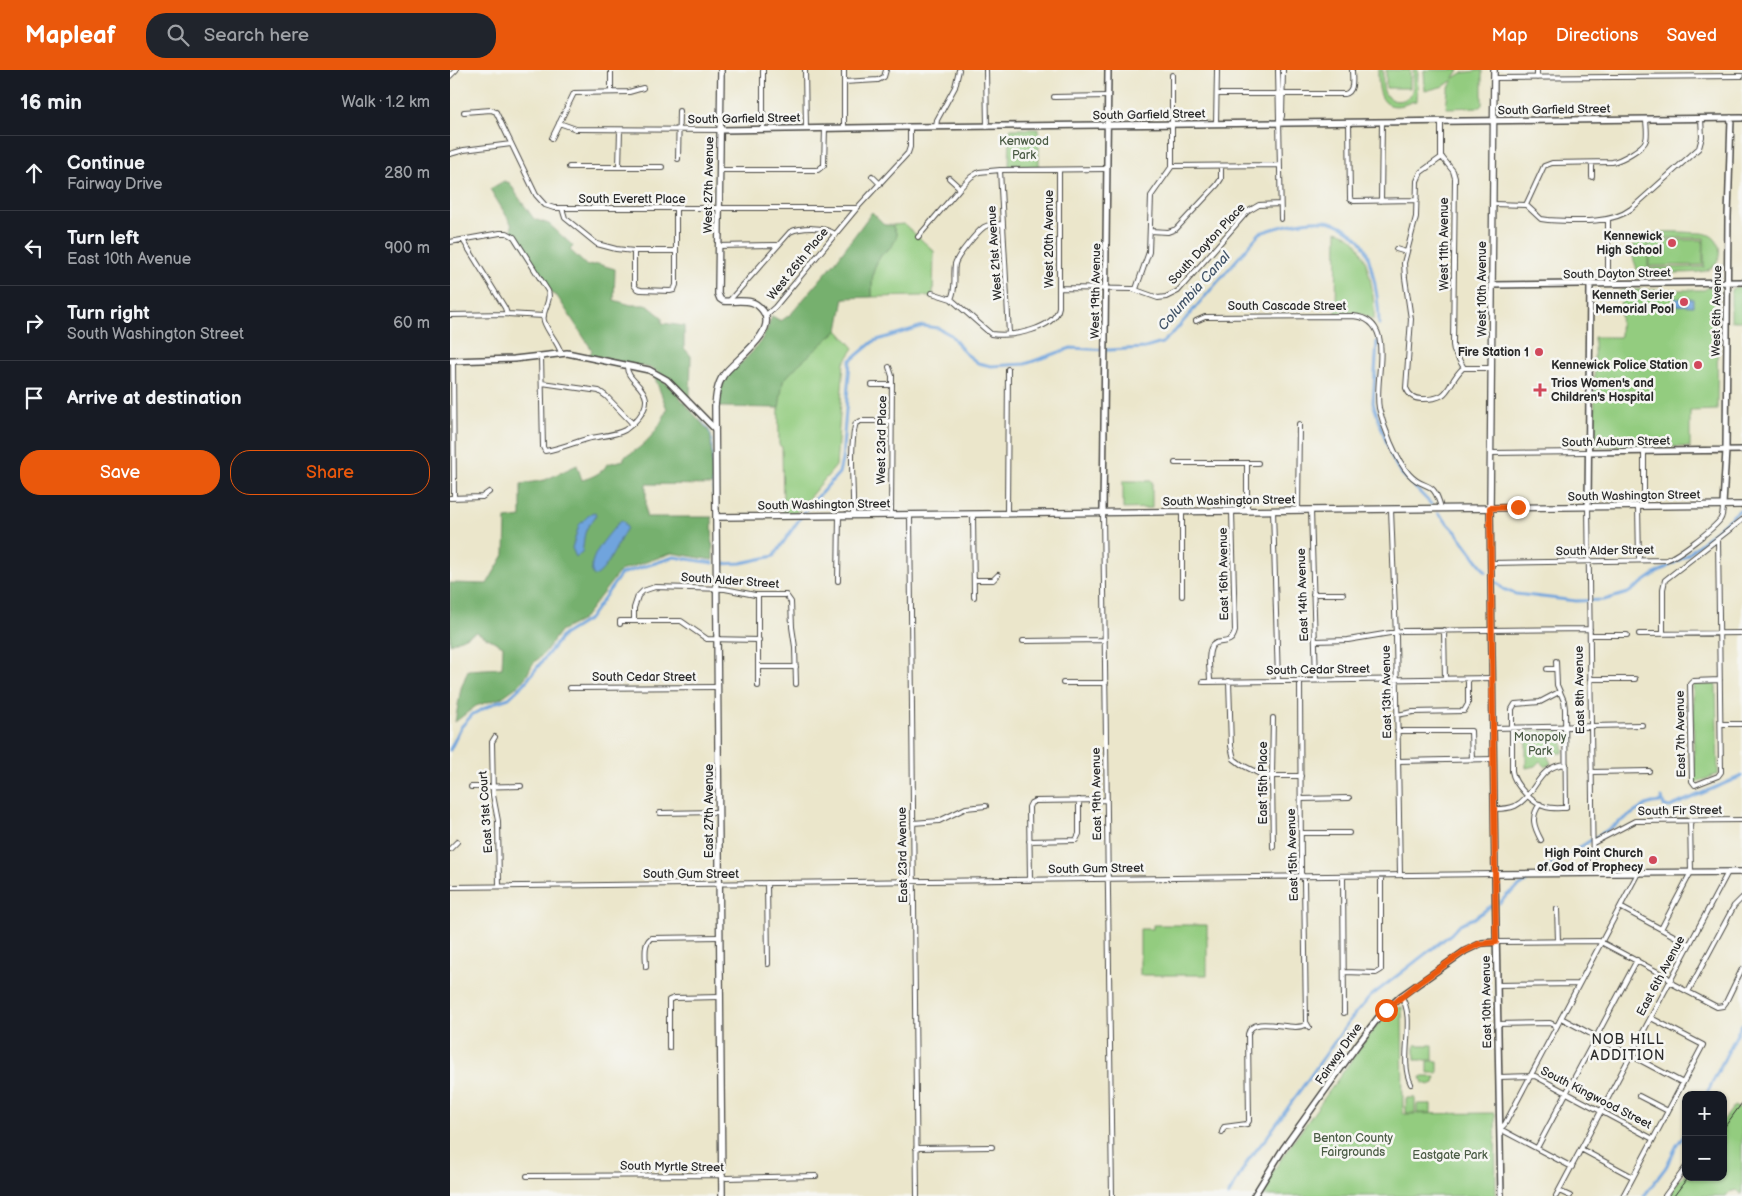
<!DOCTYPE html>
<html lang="en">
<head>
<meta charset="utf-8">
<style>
  body { margin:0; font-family:"Balsamiq Sans",sans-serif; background:#20242c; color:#f1f3f6 }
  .controls { position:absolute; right:15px; bottom:15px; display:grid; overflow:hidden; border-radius:10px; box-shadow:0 1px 4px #0004 }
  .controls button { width:45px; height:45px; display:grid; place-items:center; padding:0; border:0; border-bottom:1px solid #363941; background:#171b24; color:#f1f3f6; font:25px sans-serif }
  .stop { position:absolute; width:15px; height:15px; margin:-11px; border:4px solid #ea580c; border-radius:50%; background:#fff }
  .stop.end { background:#ea580c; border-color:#fff; box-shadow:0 1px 5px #0008 }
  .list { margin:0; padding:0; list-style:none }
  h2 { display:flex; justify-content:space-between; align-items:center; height:65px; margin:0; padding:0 20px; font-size:21px }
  h2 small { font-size:16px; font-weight:400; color:#9ea1a6 }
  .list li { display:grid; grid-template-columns:32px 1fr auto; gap:15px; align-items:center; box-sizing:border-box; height:75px; padding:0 20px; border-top:1px solid #363941 }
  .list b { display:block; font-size:19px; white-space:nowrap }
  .list p { margin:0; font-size:16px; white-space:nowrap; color:#9ea1a6 }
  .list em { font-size:16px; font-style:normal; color:#9ea1a6 }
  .actions { display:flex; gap:10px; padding:15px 20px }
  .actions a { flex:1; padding:11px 0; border:1px solid #ea580c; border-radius:20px; text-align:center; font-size:18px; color:#ea580c }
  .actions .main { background:#ea580c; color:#fff }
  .icon { flex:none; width:28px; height:28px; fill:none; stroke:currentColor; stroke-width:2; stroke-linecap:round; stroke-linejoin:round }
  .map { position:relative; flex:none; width:1292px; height:1126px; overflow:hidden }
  header { display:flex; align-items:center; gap:30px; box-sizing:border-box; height:70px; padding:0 25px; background:#ea580c; color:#fff }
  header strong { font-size:24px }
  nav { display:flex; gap:28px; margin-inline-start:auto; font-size:18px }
  .search { width:350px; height:45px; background:#20242c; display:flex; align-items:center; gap:12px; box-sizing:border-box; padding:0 18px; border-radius:20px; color:#9ea1a6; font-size:19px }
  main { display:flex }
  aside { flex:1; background:#171b24 }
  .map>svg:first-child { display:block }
  .green { fill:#93cc7f; stroke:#5f7c55; fill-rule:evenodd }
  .forest { fill:#76b06e; stroke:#506e4c }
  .water { fill:#70a4dd; stroke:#4e6884 }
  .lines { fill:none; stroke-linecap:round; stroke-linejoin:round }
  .stream { stroke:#70a4dd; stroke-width:1 }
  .canal { stroke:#70a4dd; stroke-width:3 }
  .minor-casing { stroke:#484743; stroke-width:6 }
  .tertiary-casing { stroke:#484743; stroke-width:8 }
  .secondary-casing { stroke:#484743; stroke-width:8 }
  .minor { stroke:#fff; stroke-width:4 }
  .tertiary { stroke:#fff; stroke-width:5 }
  .secondary { stroke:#fff; stroke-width:5.5 }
  .rail { stroke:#2b2b2b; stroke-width:1 }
  .route { stroke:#ea580c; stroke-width:6 }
  .poi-dot { fill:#d1495b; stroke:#f6f6f2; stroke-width:2 }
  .labels { text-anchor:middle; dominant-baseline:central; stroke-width:5; stroke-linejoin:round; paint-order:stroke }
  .street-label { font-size:12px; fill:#2b2b2b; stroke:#f6f6f2 }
  .park-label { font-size:12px; fill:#4a5b44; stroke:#f6f6f2 }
  .poi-label { font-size:12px; font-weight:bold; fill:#2b2b2b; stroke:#f6f6f2; text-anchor:end }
  .water-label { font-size:14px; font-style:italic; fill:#435569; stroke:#f6f6f2 }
  .neighbourhood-label { font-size:14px; letter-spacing:1px; fill:#2b2b2b; stroke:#f6f6f2 }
</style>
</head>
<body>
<header>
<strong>Mapleaf</strong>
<div class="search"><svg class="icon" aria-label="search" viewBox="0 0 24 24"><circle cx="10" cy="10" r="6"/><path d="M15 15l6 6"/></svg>Search here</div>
<nav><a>Map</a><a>Directions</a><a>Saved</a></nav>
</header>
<main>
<aside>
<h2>16 min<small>Walk · 1.2 km</small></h2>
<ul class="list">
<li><svg class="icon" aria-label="ahead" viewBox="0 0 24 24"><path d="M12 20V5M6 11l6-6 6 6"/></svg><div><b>Continue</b><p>Fairway Drive</p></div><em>280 m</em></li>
<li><svg class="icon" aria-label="left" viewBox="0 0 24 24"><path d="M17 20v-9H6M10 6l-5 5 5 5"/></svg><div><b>Turn left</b><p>East 10th Avenue</p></div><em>900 m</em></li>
<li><svg class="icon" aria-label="right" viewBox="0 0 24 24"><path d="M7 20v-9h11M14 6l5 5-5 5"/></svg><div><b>Turn right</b><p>South Washington Street</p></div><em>60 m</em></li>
<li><svg class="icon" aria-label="arrive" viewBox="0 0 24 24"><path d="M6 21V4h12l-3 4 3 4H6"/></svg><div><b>Arrive at destination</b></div></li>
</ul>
<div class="actions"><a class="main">Save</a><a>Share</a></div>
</aside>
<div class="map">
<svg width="1292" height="1126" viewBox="0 0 1292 1126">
  <rect width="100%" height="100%" fill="#f6f6f2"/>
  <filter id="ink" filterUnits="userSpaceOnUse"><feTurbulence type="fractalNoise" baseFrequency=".02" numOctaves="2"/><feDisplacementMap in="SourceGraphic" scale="10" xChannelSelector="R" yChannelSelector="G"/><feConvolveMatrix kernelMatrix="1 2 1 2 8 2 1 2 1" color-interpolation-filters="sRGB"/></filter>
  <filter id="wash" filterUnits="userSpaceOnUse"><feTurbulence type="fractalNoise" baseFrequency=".0096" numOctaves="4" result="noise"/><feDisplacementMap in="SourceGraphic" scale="20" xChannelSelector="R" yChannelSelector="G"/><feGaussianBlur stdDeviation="1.12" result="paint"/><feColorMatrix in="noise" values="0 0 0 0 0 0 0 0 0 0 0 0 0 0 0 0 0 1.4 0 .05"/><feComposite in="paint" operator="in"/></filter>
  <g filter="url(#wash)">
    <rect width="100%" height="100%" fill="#ebe6cb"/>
    <!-- green -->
    <path class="green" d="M928 0H933C933 6 932 15 934 21 938 34 958 34 962 21 964 15 963 6 963 0H968L967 31C961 31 958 34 953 35 928 41 928 16 928 0Z
      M936 0H960V18H936Z
      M974 0H1009L1003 9 1012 3 1032 0V35L1030 37 996 38 998 20 1003 10 994 16 975 21Z
      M560 59H589V97L559 98Z
      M454 154 484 181 483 228 473 226 422 227C422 213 421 200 430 187 437 177 442 181 447 165L442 155Z
      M887 161C893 163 899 165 904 170 919 187 925 228 924 250 912 242 900 242 886 243Z
      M1252 163C1261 164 1267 169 1269 177 1271 186 1267 196 1258 200 1247 205 1202 202 1187 202 1187 194 1181 189 1183 180 1185 155 1234 163 1252 163ZM1198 168H1254V197L1198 198Z
      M1199 170H1253V195L1199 196Z
      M1259 217H1268L1270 219 1268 223 1267 340 1240 341V377L1145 376 1144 267H1170L1171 220H1254Z
      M1285 217H1292V251H1281V220Z
      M388 260 404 278 394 293 386 396 346 443 333 442 332 377 329 375C329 361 327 321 334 310 346 292 371 274 388 260Z
      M673 411H702V438L673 439Z
      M1243 614H1265L1266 616 1268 704 1246 713 1244 711Z
      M1076 661H1111L1113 663V683H1102L1097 686 1101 693 1096 697 1090 691 1085 696 1076 698Z
      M703 855H757V905H690V859H703Z
      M952 937 953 1044 1045 1043 1046 1126H808L833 1086 923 960 942 939Z
      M965 975H983V990H965Z
      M978 991H988V1003H978Z
      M971 1007H986L984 1013 979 1015 973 1013Z
      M956 1028H965V1043H956Z
      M967 1034H981V1043H967Z
      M1284 1036 1292 1040V1125L1287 1120 1279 1122 1276 1126H1217L1236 1102V1107H1273V1051Z"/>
    <!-- forest -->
    <path class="forest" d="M54 111 60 113 67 125 84 149 99 154 123 176 120 180 137 196 148 194 165 199 164 230 181 235H197L212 247V253L234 256V278L241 286 240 329 215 306 200 298 140 285 142 280 107 226 103 224 69 170 61 161 62 155 40 119Z
      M422 142 435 155H442L447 165C442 181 437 177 430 187 421 199 422 213 422 227L394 228 388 260 348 295 333 311 329 338 268 337C270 300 287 302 306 277 314 268 318 257 322 246L331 251 341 244 385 192Z
      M203 303 221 317 261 364 262 415 196 414V447H262L263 490 222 483 170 501 132 550 110 561 95 582 82 595 77 605 69 615 51 628 26 636 5 652 11 618 18 600 52 598 53 576 26 562 0 574V513L37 514 55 483 56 449 71 447V414L95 410 127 395 132 410C140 408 153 403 157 394L174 390V387C194 378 210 359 217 339Z"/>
    <!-- water -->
    <path class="water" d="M1225 228 1243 229V236L1225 235Z
      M145 442 146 445C144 450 139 453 137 458 133 466 134 474 132 482L126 487 122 478 129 455 141 443Z
      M171 450 174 452 177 458C169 469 156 504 144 506 133 491 161 462 171 450Z"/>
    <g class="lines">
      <!-- stream -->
      <path class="stream" d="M250 348 259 360 262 369 263 426"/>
      <!-- canal -->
      <path class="canal" d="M927 271 923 333 942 388 950 402 981 434
        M988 443 1007 463 1036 502
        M270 494 291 493 324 486 355 441 389 403 392 390 400 291 424 271 473 256 488 258 501 265 515 283 528 293 541 296 575 294 621 278 659 280 695 278 712 273 725 261 810 163C828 157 856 149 875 151 889 152 909 165 915 178 918 183 919 191 921 197 926 216 929 234 929 254
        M1046 512 1053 519 1066 524 1126 531 1154 530 1178 523 1205 504 1236 486 1291 439
        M0 680 11 657 23 644 47 632 59 628 74 614 113 565 139 549 171 504 224 487 263 493
        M1212 728 1214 736 1220 737 1292 706
        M1099 797 1196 735 1202 733 1212 732
        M1050 833 1057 825 1076 812
        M1256 1025 1292 954
        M778 1126 799 1089 817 1067 900 950 921 926 1001 864 1010 854 1024 848 1041 836
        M1194 1126 1216 1097 1227 1075 1236 1062"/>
    </g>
  </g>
  <g filter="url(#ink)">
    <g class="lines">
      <!-- minor casing -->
      <g class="minor-casing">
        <path id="minor" d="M355 0 356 58
          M394 0V57
          M536 0 537 57
          M828 0 831 149
          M1087 0V8
          M0 6 6 0
          M1044 8 1292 6
          M394 12 428 10 434 7 436 0
          M161 22V0
          M767 24H895C905 21 902 9 902 0
          M604 27 658 26
          M14 42 41 40 46 42 86 125 95 135 104 138H407
          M991 51V86L1003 101 1005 108 1003 275 1004 281 1014 298
          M899 52 900 129 904 131 967 130
          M109 53 126 59 271 60
          M830 53 832 46 833 0
          M766 54 767 0
          M486 57 487 50 505 17 509 0
          M313 59V0
          M102 68 124 23 179 22 193 18
          M0 84 14 80 61 74
          M992 87 971 102 967 111 966 147 954 193 955 208 961 249 956 318C959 325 964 329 971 329 1003 330 995 315 1013 298H1042
          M228 89 229 41
          M1142 93V107
          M722 96 830 95
          M119 97H212
          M169 97 170 60
          M270 100H368L374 95 375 58
          M550 100 559 264
          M422 106 430 114
          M499 108 510 118
          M931 131 932 52
          M1043 134 1076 135 1091 149 1098 150C1123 151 1160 155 1181 139L1249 78 1252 67 1251 48
          M1076 135 1094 96 1102 93 1162 92C1170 91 1194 78 1196 70 1198 64 1196 55 1196 49
          M112 138 115 148 147 174 166 179 184 181H226
          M1158 150V214
          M700 161 718 162 726 159 767 115 771 109V96
          M468 167 510 118 521 107 529 102 550 100 657 99
          M13 170 55 238 57 244
          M0 172 50 163H57L64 167 98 221C102 232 91 241 94 251 98 263 108 272 111 283
          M268 176 327 175
          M946 179 956 182
          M184 181V215L187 219 191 220 220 221 224 220 226 215V139
          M609 218 683 219 708 228 716 227 728 221 797 142 809 135 830 134
          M686 219 699 182 701 126 722 96V5
          M482 223 501 229 541 264C561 267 605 260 609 237V100
          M501 229C507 217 503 206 505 194 507 186 527 162 534 157 539 154 547 154 553 154
          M279 231 340 162C351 157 374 156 385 164
          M0 245 57 244 94 246
          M316 245 325 237 407 138 458 83 460 77V57
          M746 251 755 247 903 246C948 250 923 308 929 338 934 358 945 388 959 404 975 422 983 407 991 438
          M91 286 93 377 95 381C109 379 123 373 137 369 148 366 164 366 175 360 184 354 197 341 196 329 194 315 176 309 177 296
          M3 291 4 428
          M439 297 442 306 441 445
          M92 313 149 321 156 326 182 353
          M422 315H442
          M1194 381V436
          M1041 383 1138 382
          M725 393H808
          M797 393V440
          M0 428 32 427 39 422
          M1138 436 1143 803
          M1188 436 1189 490
          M941 439 946 567 950 805
          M823 440 828 611
          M848 440 849 354
          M861 440 866 610
          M732 441V526
          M653 442 662 1126
          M557 443 558 299
          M460 444 467 1126
          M523 444 524 527
          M403 445C404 415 399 385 405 356L406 353 411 351H442
          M1268 469C1269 547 1270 624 1271 702L1268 706 1245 715 1242 711 1240 614 1243 611 1270 610
          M1041 493 1216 490C1228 486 1262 460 1270 450 1273 446 1273 440 1273 435
          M524 510H543L548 505
          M388 511 389 445
          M863 524H893
          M308 525V616
          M184 550V538L188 526 193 521 205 517 275 519 305 525H336L341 532 342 557 345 577 346 614
          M170 554V551H231L257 569 309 570
          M994 560 995 609
          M1189 564 1292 563
          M1213 564V519L1215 510 1292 450
          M1140 565H1177
          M573 571 655 570
          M865 571 898 570 952 561 1140 559
          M1106 591 1107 615 1114 631 1115 639 1116 738C1110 738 1103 739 1096 737 1083 734 1064 715 1062 701V639L1065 634 1090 632 1109 622
          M308 597H346
          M1097 599H1106
          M1140 609H1185
          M850 610 851 803 854 810 856 952 859 957
          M760 611C760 602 757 587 761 578 766 566 781 579 785 561L782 441
          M779 611 781 676 784 689 792 695 814 706H851
          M753 612 1043 608
          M613 613H656
          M120 618 268 617
          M947 645 963 642 1014 641 1018 634V609
          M1271 654H1292
          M1043 658 1192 655
          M947 661H1021L1022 690
          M45 667 42 672 43 725 48 751 49 816
          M948 691 1043 689
          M1141 702 1199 701
          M21 717 71 716
          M851 729 899 728
          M1090 734C1080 747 1084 757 1091 770
          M1045 739C1051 739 1058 739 1065 736 1087 725 1086 696 1116 694
          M210 743 269 742
          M463 753 489 751 516 738 536 736
          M851 763H899
          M579 771 626 770 629 764V730
          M1143 773 1185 751 1292 750
          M823 777 822 706 823 648
          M0 779 7 772
          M893 806 894 943
          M580 810 579 737 581 733 585 731 657 730
          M317 813 318 894
          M0 817 1045 804
          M1170 837 1239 874
          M1107 839 1108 871
          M1211 859 1241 802 1240 750
          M1046 872 1149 871 1217 907 1223 914 1267 937 1273 936 1276 932 1292 899
          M196 897C196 887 193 874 201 868L270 867
          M894 902 926 903 931 900V806
          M1047 915 1129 914
          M1238 922 1284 836 1292 828
          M951 926C967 949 948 989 961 1014
          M1111 948 1233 1013
          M1048 954 1100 953 1107 956
          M219 978V930L224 928 270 927
          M1049 1007 1085 1006 1203 1069
          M1189 1026 1218 1041
          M772 1062 774 1057 797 1054 799 1051 798 964C803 943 844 964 857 954
          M466 1078 542 1077
          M1087 1078 1187 890
          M1131 1079 1183 1107
          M1122 1097 1050 1059 1055 1054 1188 803
          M77 1106 268 1105 276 1108 366 1106
          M1109 1121 1120 1126
          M1106 1126 1278 802
          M1173 1126 1253 975 1201 948
          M1215 1126 1236 1097"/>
      </g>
      <!-- tertiary casing -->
      <g class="tertiary-casing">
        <path id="tertiary" d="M271 60 460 57 1292 48
          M1042 215 1292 212
          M0 291 64 289 117 283 199 300 217 310 265 359
          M1138 382 1292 380
          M1273 435 1276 380 1278 147 1281 48
          M1138 436 1140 214
          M653 442 658 0
          M1045 804 1051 1126
          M804 1126 833 1079 908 974 928 948 951 926 1015 881 1032 873 1046 872"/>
      </g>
      <!-- secondary casing -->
      <g class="secondary-casing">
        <path id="secondary" d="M271 0 268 224 270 229 273 231C282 232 292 230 301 232 306 233 310 237 313 241 329 263 282 291 273 306 267 315 266 326 265 336L272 1126
          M1044 0 1040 438 1045 804 1292 802
          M267 447 1292 435"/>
      </g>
      <!-- minor -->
      <use href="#minor" class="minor"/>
      <!-- tertiary -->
      <use href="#tertiary" class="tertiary"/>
      <!-- secondary -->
      <use href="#secondary" class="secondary"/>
      <!-- rail -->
      <path class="rail" d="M1273 1059 1292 1033
        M1224 1126 1238 1107"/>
    </g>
  </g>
  <g class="lines" filter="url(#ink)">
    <!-- route -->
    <path class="route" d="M936 940 970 912 1015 881 1029 874 1046 872 1040 438 1068 437"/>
  </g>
  <!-- markers -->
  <g class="poi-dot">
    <circle cx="1222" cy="173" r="5"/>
    <circle cx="1234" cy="232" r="5"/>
    <circle cx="1089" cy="282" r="5"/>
    <circle cx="1248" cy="295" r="5"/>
    <path d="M1087.5 312.5h5v5h5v5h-5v5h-5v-5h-5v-5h5z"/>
    <circle cx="1203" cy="790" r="5"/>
  </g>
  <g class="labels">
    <!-- street labels -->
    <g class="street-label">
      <text transform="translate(1104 40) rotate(-1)">South Garfield Street</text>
      <text transform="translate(699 45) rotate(-1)">South Garfield Street</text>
      <text transform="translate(294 49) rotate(-1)">South Garfield Street</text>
      <text transform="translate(259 115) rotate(-89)">West 27th Avenue</text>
      <text x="182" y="129">South Everett Place</text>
      <text transform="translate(599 169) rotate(-90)">West 20th Avenue</text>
      <text transform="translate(757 174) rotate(-47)">South Dayton Place</text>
      <text transform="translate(994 174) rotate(-90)">West 11th Avenue</text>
      <text transform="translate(545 183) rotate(-94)">West 21st Avenue</text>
      <text transform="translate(348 194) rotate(-51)">West 26th Place</text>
      <text transform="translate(1167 204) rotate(-1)">South Dayton Street</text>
      <text transform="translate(1032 219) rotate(-90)">West 10th Avenue</text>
      <text transform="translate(646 221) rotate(-89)">West 19th Avenue</text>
      <text x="837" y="236">South Cascade Street</text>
      <text transform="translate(1267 241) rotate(-89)">West 6th Avenue</text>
      <text transform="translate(432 370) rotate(-89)">West 23rd Place</text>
      <text transform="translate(1166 372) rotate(-1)">South Auburn Street</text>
      <text transform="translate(1184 426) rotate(-1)">South Washington Street</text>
      <text transform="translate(779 431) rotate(-1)">South Washington Street</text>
      <text transform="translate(374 435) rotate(-1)">South Washington Street</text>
      <text transform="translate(1155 481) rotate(-1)">South Alder Street</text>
      <text transform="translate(774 504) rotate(-91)">East 16th Avenue</text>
      <text transform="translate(280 511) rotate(4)">South Alder Street</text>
      <text transform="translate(853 525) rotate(-92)">East 14th Avenue</text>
      <text transform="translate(868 600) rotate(-1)">South Cedar Street</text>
      <text x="194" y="607">South Cedar Street</text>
      <text transform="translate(1130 620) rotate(-91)">East 8th Avenue</text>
      <text transform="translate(937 622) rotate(-91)">East 13th Avenue</text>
      <text transform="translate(1231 664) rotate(-91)">East 7th Avenue</text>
      <text transform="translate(813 713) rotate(-90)">East 15th Place</text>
      <text transform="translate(647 724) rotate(-91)">East 19th Avenue</text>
      <text transform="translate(259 741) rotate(-90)">East 27th Avenue</text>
      <text transform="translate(1230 741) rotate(-1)">South Fir Street</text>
      <text transform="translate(36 742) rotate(-94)">East 31st Court</text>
      <text transform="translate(453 785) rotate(-91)">East 23rd Avenue</text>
      <text transform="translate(843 785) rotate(-92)">East 15th Avenue</text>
      <text transform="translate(646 799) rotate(-1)">South Gum Street</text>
      <text x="241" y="804">South Gum Street</text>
      <text transform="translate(1211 906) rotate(-62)">East 6th Avenue</text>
      <text transform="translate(1037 932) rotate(-91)">East 10th Avenue</text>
      <text transform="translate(889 984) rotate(-55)">Fairway Drive</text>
      <text transform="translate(1146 1028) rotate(27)">South Kingwood Street</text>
      <text transform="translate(222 1097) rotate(1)">South Myrtle Street</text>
    </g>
    <!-- park labels -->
    <g class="park-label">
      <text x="574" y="71">Kenwood<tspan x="574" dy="14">Park</tspan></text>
      <text x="1090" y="667">Monopoly<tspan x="1090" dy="14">Park</tspan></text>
      <text x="903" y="1068">Benton County<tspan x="903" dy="14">Fairgrounds</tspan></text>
      <text x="1000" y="1085">Eastgate Park</text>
    </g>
    <!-- poi labels -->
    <g class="poi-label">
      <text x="1212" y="166">Kennewick<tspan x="1212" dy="14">High School</tspan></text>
      <text x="1224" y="225">Kenneth Serier<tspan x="1224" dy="14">Memorial Pool</tspan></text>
      <text x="1079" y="282">Fire Station 1</text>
      <text x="1238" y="295">Kennewick Police Station</text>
      <text x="1101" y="313" text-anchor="start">Trios Women's and<tspan x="1101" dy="14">Children's Hospital</tspan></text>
      <text x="1193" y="783">High Point Church<tspan x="1193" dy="14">of God of Prophecy</tspan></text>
    </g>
    <!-- water labels -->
    <g class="water-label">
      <text transform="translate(744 221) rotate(-48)">Columbia Canal</text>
    </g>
    <!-- neighbourhood labels -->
    <g class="neighbourhood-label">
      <text x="1178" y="969">NOB HILL<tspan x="1178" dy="16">ADDITION</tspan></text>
    </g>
  </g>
</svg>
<div class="controls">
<button>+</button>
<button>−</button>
</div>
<div class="stop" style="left:936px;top:940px"></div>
<div class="stop end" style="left:1068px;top:437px"></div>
</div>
</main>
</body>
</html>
